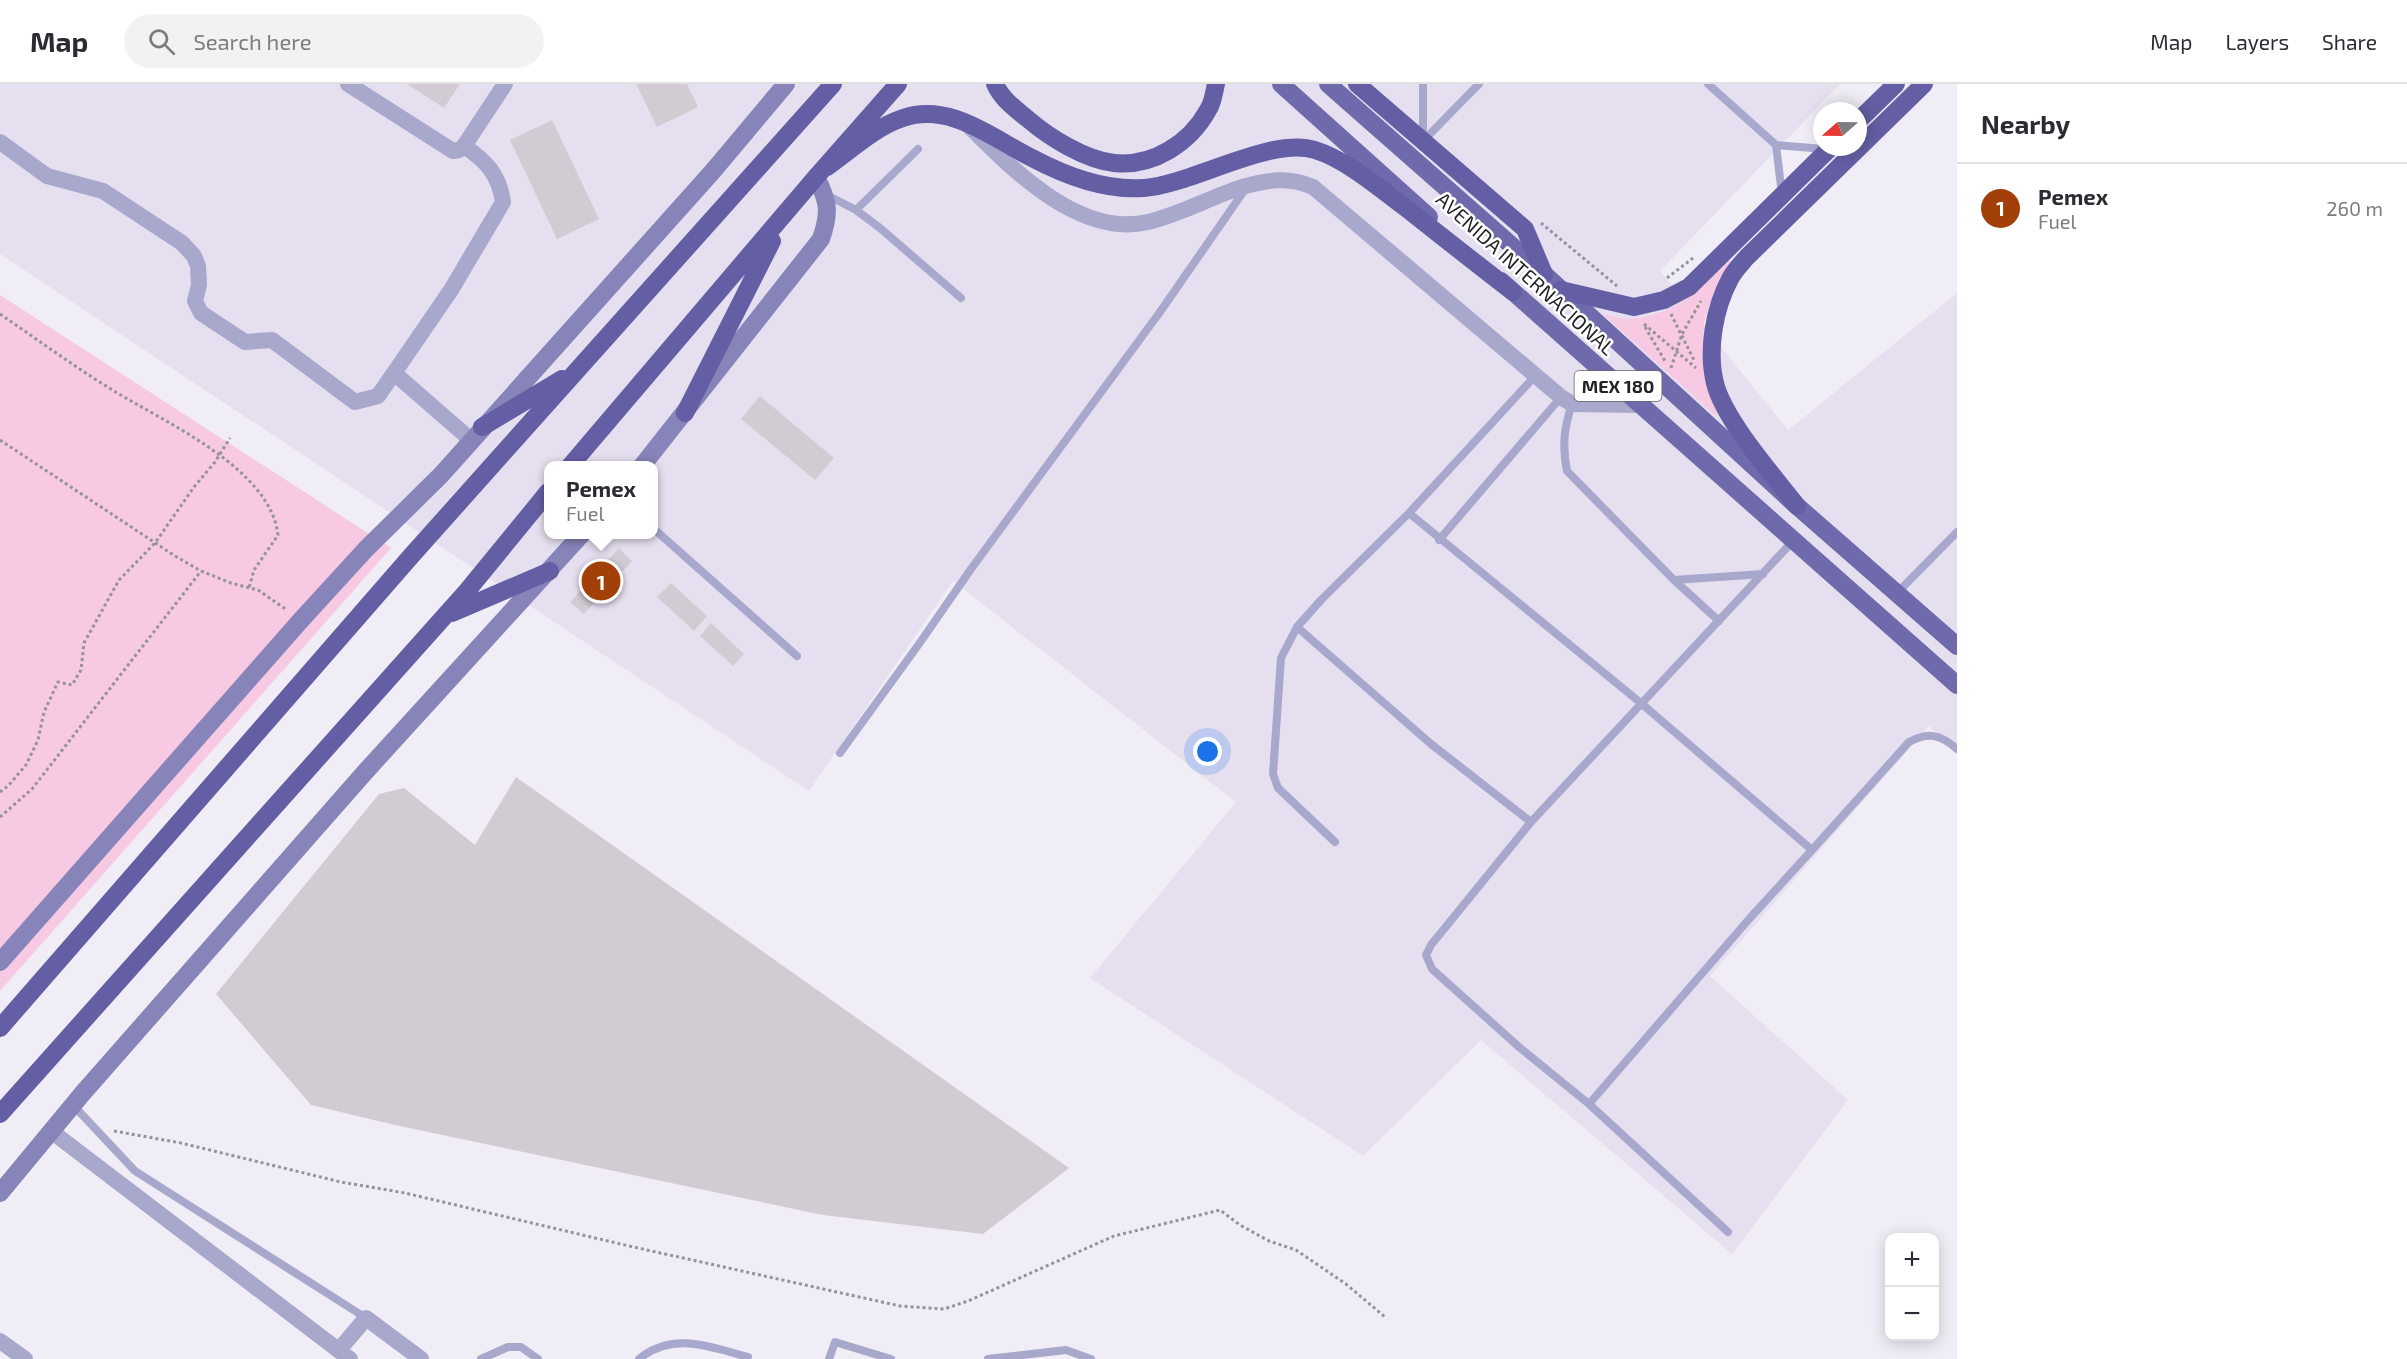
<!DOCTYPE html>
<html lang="en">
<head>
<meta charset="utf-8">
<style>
  body { margin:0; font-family:"Exo 2",sans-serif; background:#f2f2f3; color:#2b2b33 }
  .controls { position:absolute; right:18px; bottom:18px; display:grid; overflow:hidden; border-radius:12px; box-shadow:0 3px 15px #0003 }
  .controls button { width:54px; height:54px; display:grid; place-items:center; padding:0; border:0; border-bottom:2px solid #e1e1e2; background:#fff; color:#2b2b33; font:30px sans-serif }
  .compass { position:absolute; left:1813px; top:18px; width:54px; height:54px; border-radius:50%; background:#fff; box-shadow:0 3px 15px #0003; rotate:250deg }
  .you { position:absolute; left:1208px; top:668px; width:21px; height:21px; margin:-15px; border:4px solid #fff; border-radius:50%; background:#1a73e8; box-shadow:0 0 0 9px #1a73e833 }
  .badge { display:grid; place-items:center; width:39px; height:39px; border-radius:50%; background:#a34009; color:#fff; font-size:20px; font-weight:700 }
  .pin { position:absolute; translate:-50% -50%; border:3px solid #fff; box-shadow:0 2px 6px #0006 }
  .popup { position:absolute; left:544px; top:377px; width:114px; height:78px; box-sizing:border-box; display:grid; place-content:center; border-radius:12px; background:#fff; filter:drop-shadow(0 2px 4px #0005); font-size:20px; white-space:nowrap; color:#7c7c81 }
  .popup b { font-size:22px; color:#2b2b33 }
  .popup::after { content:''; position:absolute; left:50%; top:100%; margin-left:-12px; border:12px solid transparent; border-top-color:#fff }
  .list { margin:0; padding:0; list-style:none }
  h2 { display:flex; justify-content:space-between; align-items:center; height:78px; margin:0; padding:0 24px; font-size:26px }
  h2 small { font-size:20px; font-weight:400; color:#7c7c81 }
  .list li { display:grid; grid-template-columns:39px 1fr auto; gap:18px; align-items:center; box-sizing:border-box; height:90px; padding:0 24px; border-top:2px solid #e1e1e2 }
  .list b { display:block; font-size:22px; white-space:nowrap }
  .list p { margin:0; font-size:20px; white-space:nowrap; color:#7c7c81 }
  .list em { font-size:20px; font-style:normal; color:#7c7c81 }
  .icon { flex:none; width:33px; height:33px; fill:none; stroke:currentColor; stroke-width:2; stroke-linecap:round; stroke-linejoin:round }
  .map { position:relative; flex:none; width:1957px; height:1275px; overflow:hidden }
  header { display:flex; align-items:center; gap:36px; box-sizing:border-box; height:84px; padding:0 30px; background:#fff; border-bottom:2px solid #e1e1e2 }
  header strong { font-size:28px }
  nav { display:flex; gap:33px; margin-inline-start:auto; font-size:21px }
  .search { width:420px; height:54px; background:#f2f2f3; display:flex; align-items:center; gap:15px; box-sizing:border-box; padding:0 21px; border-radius:33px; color:#7c7c81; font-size:22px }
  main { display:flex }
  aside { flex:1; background:#fff }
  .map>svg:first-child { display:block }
  .built { fill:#e6dff0; fill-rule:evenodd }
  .green { fill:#f7c9e2 }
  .building { fill:#d3cbd3 }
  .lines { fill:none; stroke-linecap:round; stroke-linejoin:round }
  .path { stroke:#959299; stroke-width:3; stroke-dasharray:3 3; stroke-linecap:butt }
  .service { stroke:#a8a7cc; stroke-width:8 }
  .minor { stroke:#a8a7cc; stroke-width:16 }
  .secondary { stroke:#8684b9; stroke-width:18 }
  .primary { stroke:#6e6aab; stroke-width:18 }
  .trunk { stroke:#645fa4; stroke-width:18 }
  .labels { text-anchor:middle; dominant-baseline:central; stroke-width:5; stroke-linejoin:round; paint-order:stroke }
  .shield { fill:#fff; stroke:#646466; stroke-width:1.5 }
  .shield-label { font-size:18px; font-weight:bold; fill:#222124 }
  .street-label { font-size:20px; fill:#222124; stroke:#fff }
</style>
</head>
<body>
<header>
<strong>Map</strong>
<div class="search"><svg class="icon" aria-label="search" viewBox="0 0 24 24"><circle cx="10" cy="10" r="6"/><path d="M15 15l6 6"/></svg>Search here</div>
<nav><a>Map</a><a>Layers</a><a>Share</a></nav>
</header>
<main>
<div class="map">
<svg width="1957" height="1275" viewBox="0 0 1957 1275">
  <rect width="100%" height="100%" fill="#f1edf6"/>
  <!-- built -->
  <path class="built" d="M0 0H1840L1660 187 1788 346 1957 209V669L1929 642 1710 892 1848 1016 1732 1170 1481 956 1363 1072 1090 894 1236 718 953 497 809 707 0 170ZM548 382H654V450H548Z"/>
  <!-- green -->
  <path class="green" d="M1729 176 1733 180C1704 223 1697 243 1707 295 1709 307 1716 321 1716 332L1603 230C1609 230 1617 235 1625 235 1673 234 1696 208 1729 176Z
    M0 211 391 464 0 907Z"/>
  <!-- building -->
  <path class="building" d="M407 0H460L444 24Z
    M636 0H687L698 23 657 43Z
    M552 36 599 135 557 155 510 56Z
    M760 312 834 374 815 396 741 335Z
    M619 464 632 477 584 530 570 518Z
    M671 499 707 532 694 547 657 513Z
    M711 539 744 570 733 582 700 552Z
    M516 693 1069 1084 983 1150 823 1131 395 1041 311 1021 216 910 379 710 404 704 475 761Z"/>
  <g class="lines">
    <!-- path -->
    <path class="path" d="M1541 139 1617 202
      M1667 194 1693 174
      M0 230C38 256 75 283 114 307 166 339 270 384 278 451L254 486 249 504
      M1671 230 1695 278
      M1644 240 1696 284
      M1645 243 1665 277
      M1671 284 1682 250 1701 217
      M0 356 175 472 201 487 231 499 258 506 287 526
      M0 708 8 702 26 681 38 656 44 628 58 598 72 601 81 586 84 559 119 496 155 459 194 403 215 378 230 354
      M0 733 32 705 201 487
      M114 1047 181 1059 341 1098 405 1109 629 1162 900 1222 944 1225 968 1217 1114 1152 1220 1126 1240 1141 1269 1157 1296 1166 1346 1200 1385 1233"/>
    <!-- service -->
    <path class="service" d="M1423 0V56
      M1708 0 1776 61 1825 65
      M1423 57 1479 0
      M1776 61 1782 111
      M825 110 856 126 880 144 961 214
      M856 126 918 65
      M1572 320C1564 344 1562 361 1567 387L1674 496 1719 537
      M1409 429 1642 620 1812 766 1909 658C1928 648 1940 650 1957 665
      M654 445 797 572
      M1439 456 1561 313
      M1674 496 1763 490
      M1897 509 1957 448
      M1297 543 1431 660 1531 738 1793 457
      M840 669 919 560 971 485 1160 228 1246 104
      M1531 738 1431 861 1426 871 1432 885 1519 963 1589 1020 1750 834 1812 766
      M1335 758 1278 704 1273 690 1281 574 1297 543 1321 516 1409 429 1536 291
      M1589 1020 1728 1148
      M73 1021 135 1087 366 1234
      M481 1275 508 1263H521L538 1275
      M639 1275C673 1247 710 1263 748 1273
      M829 1275 835 1258 891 1275
      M988 1275 1066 1266 1091 1275"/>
    <!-- minor -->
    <path class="minor" d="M348 0 453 67 459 66 464 62 505 0
      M970 43C1013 86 1080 154 1148 138 1181 130 1211 113 1242 103 1267 96 1289 92 1313 103L1561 313 1572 320 1639 321
      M0 58 47 92 103 107 182 159 194 172 198 182 199 201 195 217 201 229 245 258 272 256 355 318 378 312 394 289 471 356
      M394 289 451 206 503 118C499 90 486 77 464 62
      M51 1047 350 1275
      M0 1257 25 1275
      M339 1266 366 1234 421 1275"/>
    <!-- secondary -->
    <path class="secondary" d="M642 382 821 155C830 129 829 118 816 93
      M0 878 301 536 366 465 441 391 713 87 786 0
      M0 1109 82 1010 366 687 582 450"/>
    <!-- primary -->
    <path class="primary" d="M1281 0 1429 133
      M1328 0 1544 190 1797 422 1957 562
      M1501 197 1957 601"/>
    <!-- trunk -->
    <path class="trunk" d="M995 0C1002 16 1016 25 1029 36 1050 54 1086 76 1114 79 1153 83 1190 59 1208 26 1213 19 1214 8 1216 0
      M1357 0 1525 145 1544 190
      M1858 37 1896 0
      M827 83C850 67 875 43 903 34 950 18 992 54 1032 74 1066 92 1105 107 1144 104 1193 100 1271 52 1315 66 1347 76 1379 104 1406 124 1441 152 1477 180 1513 208
      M1561 206 1634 223 1664 216 1689 203 1831 63
      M685 329 772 157
      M482 343 562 295
      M570 382 816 93 898 0
      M1797 422C1773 391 1724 336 1715 299 1707 266 1714 225 1730 195 1734 187 1741 180 1747 173L1924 0
      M452 529 550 487
      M0 944 412 471 833 0
      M0 1030 467 507 548 408"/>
  </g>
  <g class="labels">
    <!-- shield labels -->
    <rect class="shield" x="1574.5" y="287" width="87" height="30" rx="4.5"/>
    <g class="shield-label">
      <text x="1618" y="302">MEX 180</text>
    </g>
    <!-- street labels -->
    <g class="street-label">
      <text transform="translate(1526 189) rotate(42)">AVENIDA INTERNACIONAL</text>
    </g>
  </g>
</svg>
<div class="controls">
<button>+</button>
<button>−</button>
</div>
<svg class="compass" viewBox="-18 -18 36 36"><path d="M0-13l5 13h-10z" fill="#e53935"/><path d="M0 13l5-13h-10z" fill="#7c7c81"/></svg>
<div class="you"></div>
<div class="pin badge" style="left:601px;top:497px">1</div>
<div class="popup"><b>Pemex</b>Fuel</div>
</div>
<aside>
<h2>Nearby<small></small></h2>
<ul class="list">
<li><span class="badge">1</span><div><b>Pemex</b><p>Fuel</p></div><em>260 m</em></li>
</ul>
</aside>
</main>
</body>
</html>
